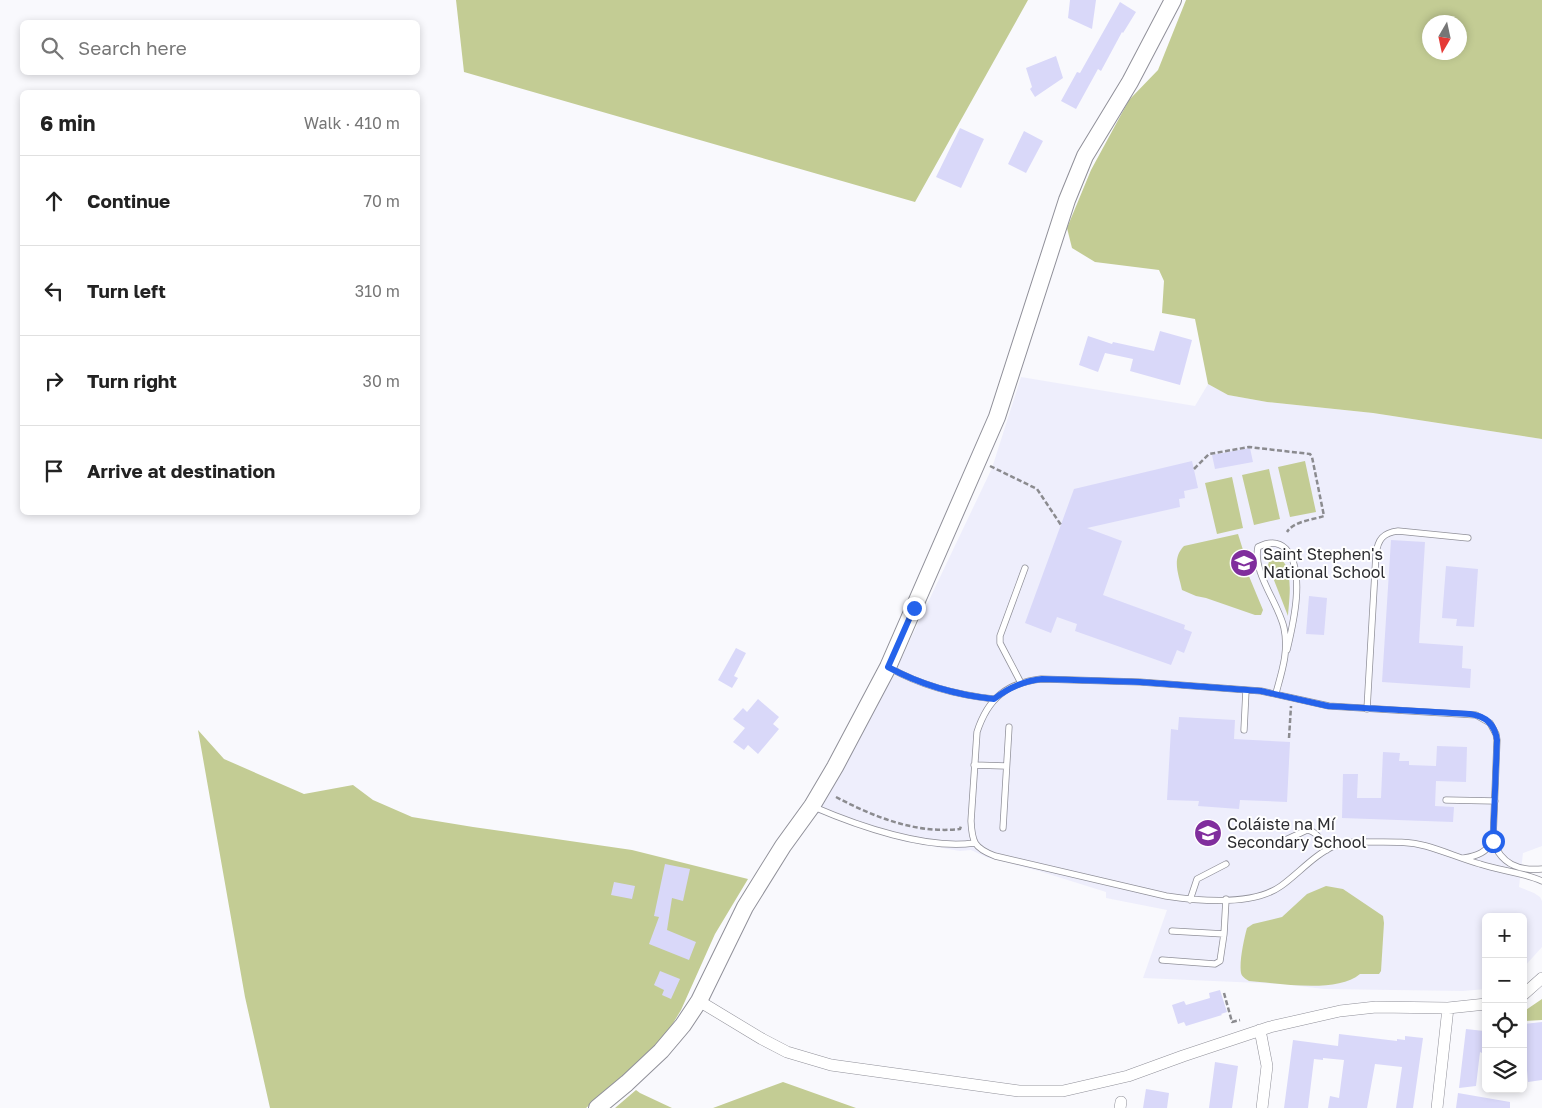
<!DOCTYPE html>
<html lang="en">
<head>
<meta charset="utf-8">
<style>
  body { margin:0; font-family:"Golos Text",sans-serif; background:#f6f6f6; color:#222 }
  .controls { position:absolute; right:15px; bottom:15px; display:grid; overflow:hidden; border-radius:8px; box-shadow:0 2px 8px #0003 }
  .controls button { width:45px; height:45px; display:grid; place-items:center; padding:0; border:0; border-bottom:1px solid #e0e0e0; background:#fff; color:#222; font:25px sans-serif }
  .compass { position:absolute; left:1422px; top:15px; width:45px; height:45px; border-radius:50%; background:#fff; box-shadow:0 2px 8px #0003; rotate:189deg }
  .stop { position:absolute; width:15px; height:15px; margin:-11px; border:4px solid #2563eb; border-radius:50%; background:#fff }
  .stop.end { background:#2563eb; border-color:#fff; box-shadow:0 1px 5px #0008 }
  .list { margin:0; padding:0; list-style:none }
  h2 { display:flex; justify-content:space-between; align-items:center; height:65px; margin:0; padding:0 20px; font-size:21px }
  h2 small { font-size:16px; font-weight:400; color:#767676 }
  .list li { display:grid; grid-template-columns:32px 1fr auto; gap:15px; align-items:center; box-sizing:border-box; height:90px; padding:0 20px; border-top:1px solid #e0e0e0 }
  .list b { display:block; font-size:19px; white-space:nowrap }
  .list em { font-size:16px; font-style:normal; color:#767676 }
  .icon { flex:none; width:28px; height:28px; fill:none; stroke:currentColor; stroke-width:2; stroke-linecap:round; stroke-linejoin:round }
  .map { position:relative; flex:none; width:1542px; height:1108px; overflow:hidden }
  .search { position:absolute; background:#fff; box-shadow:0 2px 8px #0003; left:20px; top:20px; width:400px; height:55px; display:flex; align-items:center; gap:12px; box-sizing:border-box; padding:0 18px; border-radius:8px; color:#767676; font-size:19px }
  .panel { position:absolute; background:#fff; box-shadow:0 2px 8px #0003; left:20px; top:90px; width:400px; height:425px; border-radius:8px }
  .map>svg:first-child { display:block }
  .built { fill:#eeeefc }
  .green { fill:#c3cc94; fill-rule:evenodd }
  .building { fill:#d9d8f9 }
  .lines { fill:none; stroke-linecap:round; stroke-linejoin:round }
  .lane-casing { stroke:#909099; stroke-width:7 }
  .street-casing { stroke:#909099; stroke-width:12 }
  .secondary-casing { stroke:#909099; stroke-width:18 }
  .path { stroke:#8b8b8f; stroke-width:2.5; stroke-dasharray:5 2.5; stroke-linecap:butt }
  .lane { stroke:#fff; stroke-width:5.5 }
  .street { stroke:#fff; stroke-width:11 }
  .secondary { stroke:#fff; stroke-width:16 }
  .route { stroke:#2563eb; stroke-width:6 }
  .labels { text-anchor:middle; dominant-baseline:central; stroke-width:4; stroke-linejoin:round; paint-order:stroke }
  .poi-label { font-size:16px; fill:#2c2c30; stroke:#fff; text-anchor:start }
</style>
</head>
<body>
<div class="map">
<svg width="1542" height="1108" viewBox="0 0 1542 1108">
  <rect width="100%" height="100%" fill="#f9f9fd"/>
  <!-- built -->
  <path class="built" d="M1021 377 1195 406 1208 384 1228 395 1267 402 1373 413 1542 439V846L1523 853 1519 887 1534 893 1540 897 1542 901V947L1523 968V917H1486V989L1463 991 1324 989 1283 984 1143 978 1167 910 1106 898V892L1039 871 986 857 971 850 960 851 902 841 847 824 827 815 813 813 901 659 992 468Z"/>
  <!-- green -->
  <path class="green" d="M456 0H1028L915 202 464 72Z
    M1186 0H1542V439L1373 413 1267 402 1228 395 1208 384 1195 319 1162 313 1164 281 1159 270 1095 262 1072 248 1067 228 1091 170 1129 100 1158 70ZM1430 22H1460V52H1430Z
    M1305 461 1316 512 1290 517 1278 467Z
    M1269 469 1280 519 1254 525 1242 475Z
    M1232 477 1243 528 1217 534 1205 483Z
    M1238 534 1243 550 1246 569 1263 610 1261 615H1255L1206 598 1196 596 1182 590C1179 575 1171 559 1184 546Z
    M1273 556C1296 559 1289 599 1288 616L1268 565 1270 558Z
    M198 730 224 759 304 794 353 785 373 800 412 817 473 827 632 850 748 879 715 934 681 1010 666 1035 640 1062 586 1108H270L245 997Z
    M1326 886 1343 889 1383 916 1384 923 1381 971 1379 974H1360C1336 994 1279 983 1249 981 1246 979 1242 977 1241 973 1239 962 1244 939 1247 928L1253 924 1282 917 1307 894Z
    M1542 999V1020L1523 1021V1012Z
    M783 1082 856 1108H713Z
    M636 1090 640 1093 672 1108H615Z"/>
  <!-- building -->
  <path class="building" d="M1070 0H1096L1092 29 1068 18Z
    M1120 2 1136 12 1123 33 1122 32 1101 71 1098 69 1076 109 1061 101 1077 72 1080 73Z
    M1056 56 1063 78 1035 97 1030 89 1032 87 1026 68Z
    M960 128 984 139 961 188 936 177Z
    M1024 131 1043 141 1026 173 1008 164Z
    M1160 331 1192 340 1180 385 1130 371 1133 359 1105 353 1098 372 1079 365 1088 336 1112 344 1113 342 1154 351Z
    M1250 448 1253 462 1215 469 1212 455Z
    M1192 461 1198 488 1184 491 1185 498 1179 499 1180 507 1087 528 1122 541 1103 595 1185 625 1184 629 1192 632 1184 653 1177 650 1171 665 1075 631 1077 624 1057 617 1051 633 1025 623 1074 489Z
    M1391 540 1425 542 1419 643 1463 646 1462 668 1471 669 1470 688 1382 682Z
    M1446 566 1478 569 1474 627 1456 626 1457 619 1442 618Z
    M1309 596 1327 598 1324 635 1306 634Z
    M736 648 746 653 734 676 738 678 732 688 718 680Z
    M758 699 779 717 773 724 779 729 758 754 748 745 744 750 733 742 745 728 733 719 743 708 747 712Z
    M1179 717 1235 720 1234 739 1290 742 1287 802 1240 800 1239 809 1198 806 1199 801 1167 800 1171 729 1178 730Z
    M1437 746 1467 747 1466 782 1436 781 1435 806 1454 807 1453 822 1342 818 1343 774H1358L1357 798H1381L1383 752 1400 753 1399 761H1409V765L1436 766Z
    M665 864 690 869 683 901 672 898 667 930 696 942 689 960 649 944 659 917 654 916Z
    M614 882 635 886 632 899 611 895Z
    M660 971 680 979 671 999 662 995 664 990 654 985Z
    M1220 990 1227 1012 1221 1014 1222 1015 1186 1026 1184 1022 1178 1024 1172 1005 1184 1001 1186 1005 1210 998 1209 993Z
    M1542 1022V1080L1528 1082 1523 1024Z
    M1466 1029 1484 1031 1483 1035H1486V1050L1482 1049V1053L1480 1052 1476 1086 1459 1088Z
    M1339 1034 1397 1041V1039L1405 1040V1036L1423 1038 1413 1108H1396L1402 1067 1375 1064 1367 1108H1328L1330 1096 1339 1098 1344 1060 1323 1058V1060L1314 1059 1308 1108H1284L1293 1040 1338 1046Z
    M1215 1062 1238 1066 1232 1108H1209Z
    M1146 1089 1169 1093 1167 1108H1143Z
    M1458 1093 1510 1102V1108H1456Z"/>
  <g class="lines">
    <!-- lane casing -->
    <g class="lane-casing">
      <path id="lane" d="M890 668C922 686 958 695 994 699
        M1021 683 1000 643V636L1025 568
        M1276 693C1282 671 1289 651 1284 628 1279 604 1252 572 1258 547 1268 542 1278 541 1286 549 1306 571 1293 625 1287 650
        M1367 709 1376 554C1378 539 1383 533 1398 531L1468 538
        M1244 730 1246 690
        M974 765 1006 766
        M1446 800 1495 801
        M814 807C858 826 927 850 974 843
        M1003 828 1009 727
        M1279 843 1307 830C1317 831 1322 842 1327 850
        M1464 858C1478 856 1486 852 1493 841
        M1542 869C1518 871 1501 864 1493 841L1497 740 1496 734 1490 723 1476 715 1329 706 1261 691 1140 682 1041 679C1007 683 988 698 977 732L971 821C972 842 974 848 995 856L1166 896C1199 901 1253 906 1281 886 1299 873 1315 854 1336 845 1346 841 1358 842 1369 842 1388 842 1407 841 1426 846 1444 851 1462 859 1480 864 1501 871 1522 872 1542 881
        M1190 900 1197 879 1226 864
        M1172 931 1224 934
        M1162 960 1215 964 1220 961 1224 934 1226 899"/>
    </g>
    <!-- street casing -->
    <g class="street-casing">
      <path id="street" d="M1523 995 1542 978
        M699 1001 762 1039 787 1052 831 1065 1019 1091H1063L1128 1076 1183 1056 1270 1027 1340 1011 1376 1007 1448 1008 1486 1004
        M1260 1030 1267 1066 1262 1108
        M1120 1108 1121 1102
        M1437 1108 1448 1008"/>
    </g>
    <!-- secondary casing -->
    <g class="secondary-casing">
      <path id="secondary" d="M597 1108 627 1083 661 1051 683 1025 699 1001 745 907 783 846 812 806 835 767 888 667 997 417 1067 200 1085 156 1130 82 1173 0"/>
    </g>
    <!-- path -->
    <path class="path" d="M990 466 1037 489 1061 525
      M1194 469 1209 454 1249 447 1310 454 1312 457 1324 516C1312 520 1294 521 1287 532
      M1289 738 1291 706
      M836 797C874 817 916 834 960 829L961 826
      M1224 993 1232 1022 1240 1020"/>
    <!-- lane -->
    <use href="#lane" class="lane"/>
    <!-- street -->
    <use href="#street" class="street"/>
    <!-- secondary -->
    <use href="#secondary" class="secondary"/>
  </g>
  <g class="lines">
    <!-- route -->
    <path class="route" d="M914 608 888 667C921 685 957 695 994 699 1009 687 1023 681 1042 679L1140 682 1261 691 1328 706 1470 714C1486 716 1495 725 1497 740L1493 841"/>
  </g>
  <!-- icons -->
  <defs>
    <g id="school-disc" transform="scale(1.4375)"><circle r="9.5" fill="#802e9d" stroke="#fff"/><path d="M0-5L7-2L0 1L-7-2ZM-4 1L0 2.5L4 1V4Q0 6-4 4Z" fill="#fff"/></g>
  </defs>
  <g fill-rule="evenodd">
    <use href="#school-disc" x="1244" y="563"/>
    <use href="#school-disc" x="1208" y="833"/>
  </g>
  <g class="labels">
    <!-- poi labels -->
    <g class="poi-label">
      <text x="1263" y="554">Saint Stephen's<tspan x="1263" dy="18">National School</tspan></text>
      <text x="1227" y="824">Coláiste na Mí<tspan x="1227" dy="18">Secondary School</tspan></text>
    </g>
  </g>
</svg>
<div class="controls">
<button>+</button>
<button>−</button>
<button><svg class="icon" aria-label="locate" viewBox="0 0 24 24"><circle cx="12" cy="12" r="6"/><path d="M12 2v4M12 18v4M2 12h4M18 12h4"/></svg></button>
<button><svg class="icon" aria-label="layers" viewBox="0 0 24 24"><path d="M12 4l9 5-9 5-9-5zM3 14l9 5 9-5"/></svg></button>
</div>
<svg class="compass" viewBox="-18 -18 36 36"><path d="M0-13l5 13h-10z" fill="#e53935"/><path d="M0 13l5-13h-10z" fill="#767676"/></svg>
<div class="stop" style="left:1493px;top:841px"></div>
<div class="stop end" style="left:914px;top:608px"></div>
<div class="search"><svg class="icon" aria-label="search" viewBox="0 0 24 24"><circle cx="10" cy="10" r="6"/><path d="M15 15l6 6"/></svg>Search here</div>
<section class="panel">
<h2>6 min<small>Walk · 410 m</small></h2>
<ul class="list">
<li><svg class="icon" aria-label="ahead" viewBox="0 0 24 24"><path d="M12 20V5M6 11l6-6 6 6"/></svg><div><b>Continue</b></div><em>70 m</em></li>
<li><svg class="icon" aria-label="left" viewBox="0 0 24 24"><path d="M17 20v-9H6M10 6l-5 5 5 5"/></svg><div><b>Turn left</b></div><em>310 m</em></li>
<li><svg class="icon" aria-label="right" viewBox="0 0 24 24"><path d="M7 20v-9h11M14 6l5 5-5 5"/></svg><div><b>Turn right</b></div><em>30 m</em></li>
<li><svg class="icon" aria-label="arrive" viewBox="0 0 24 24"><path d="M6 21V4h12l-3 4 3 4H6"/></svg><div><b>Arrive at destination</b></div></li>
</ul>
</section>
</div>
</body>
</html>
